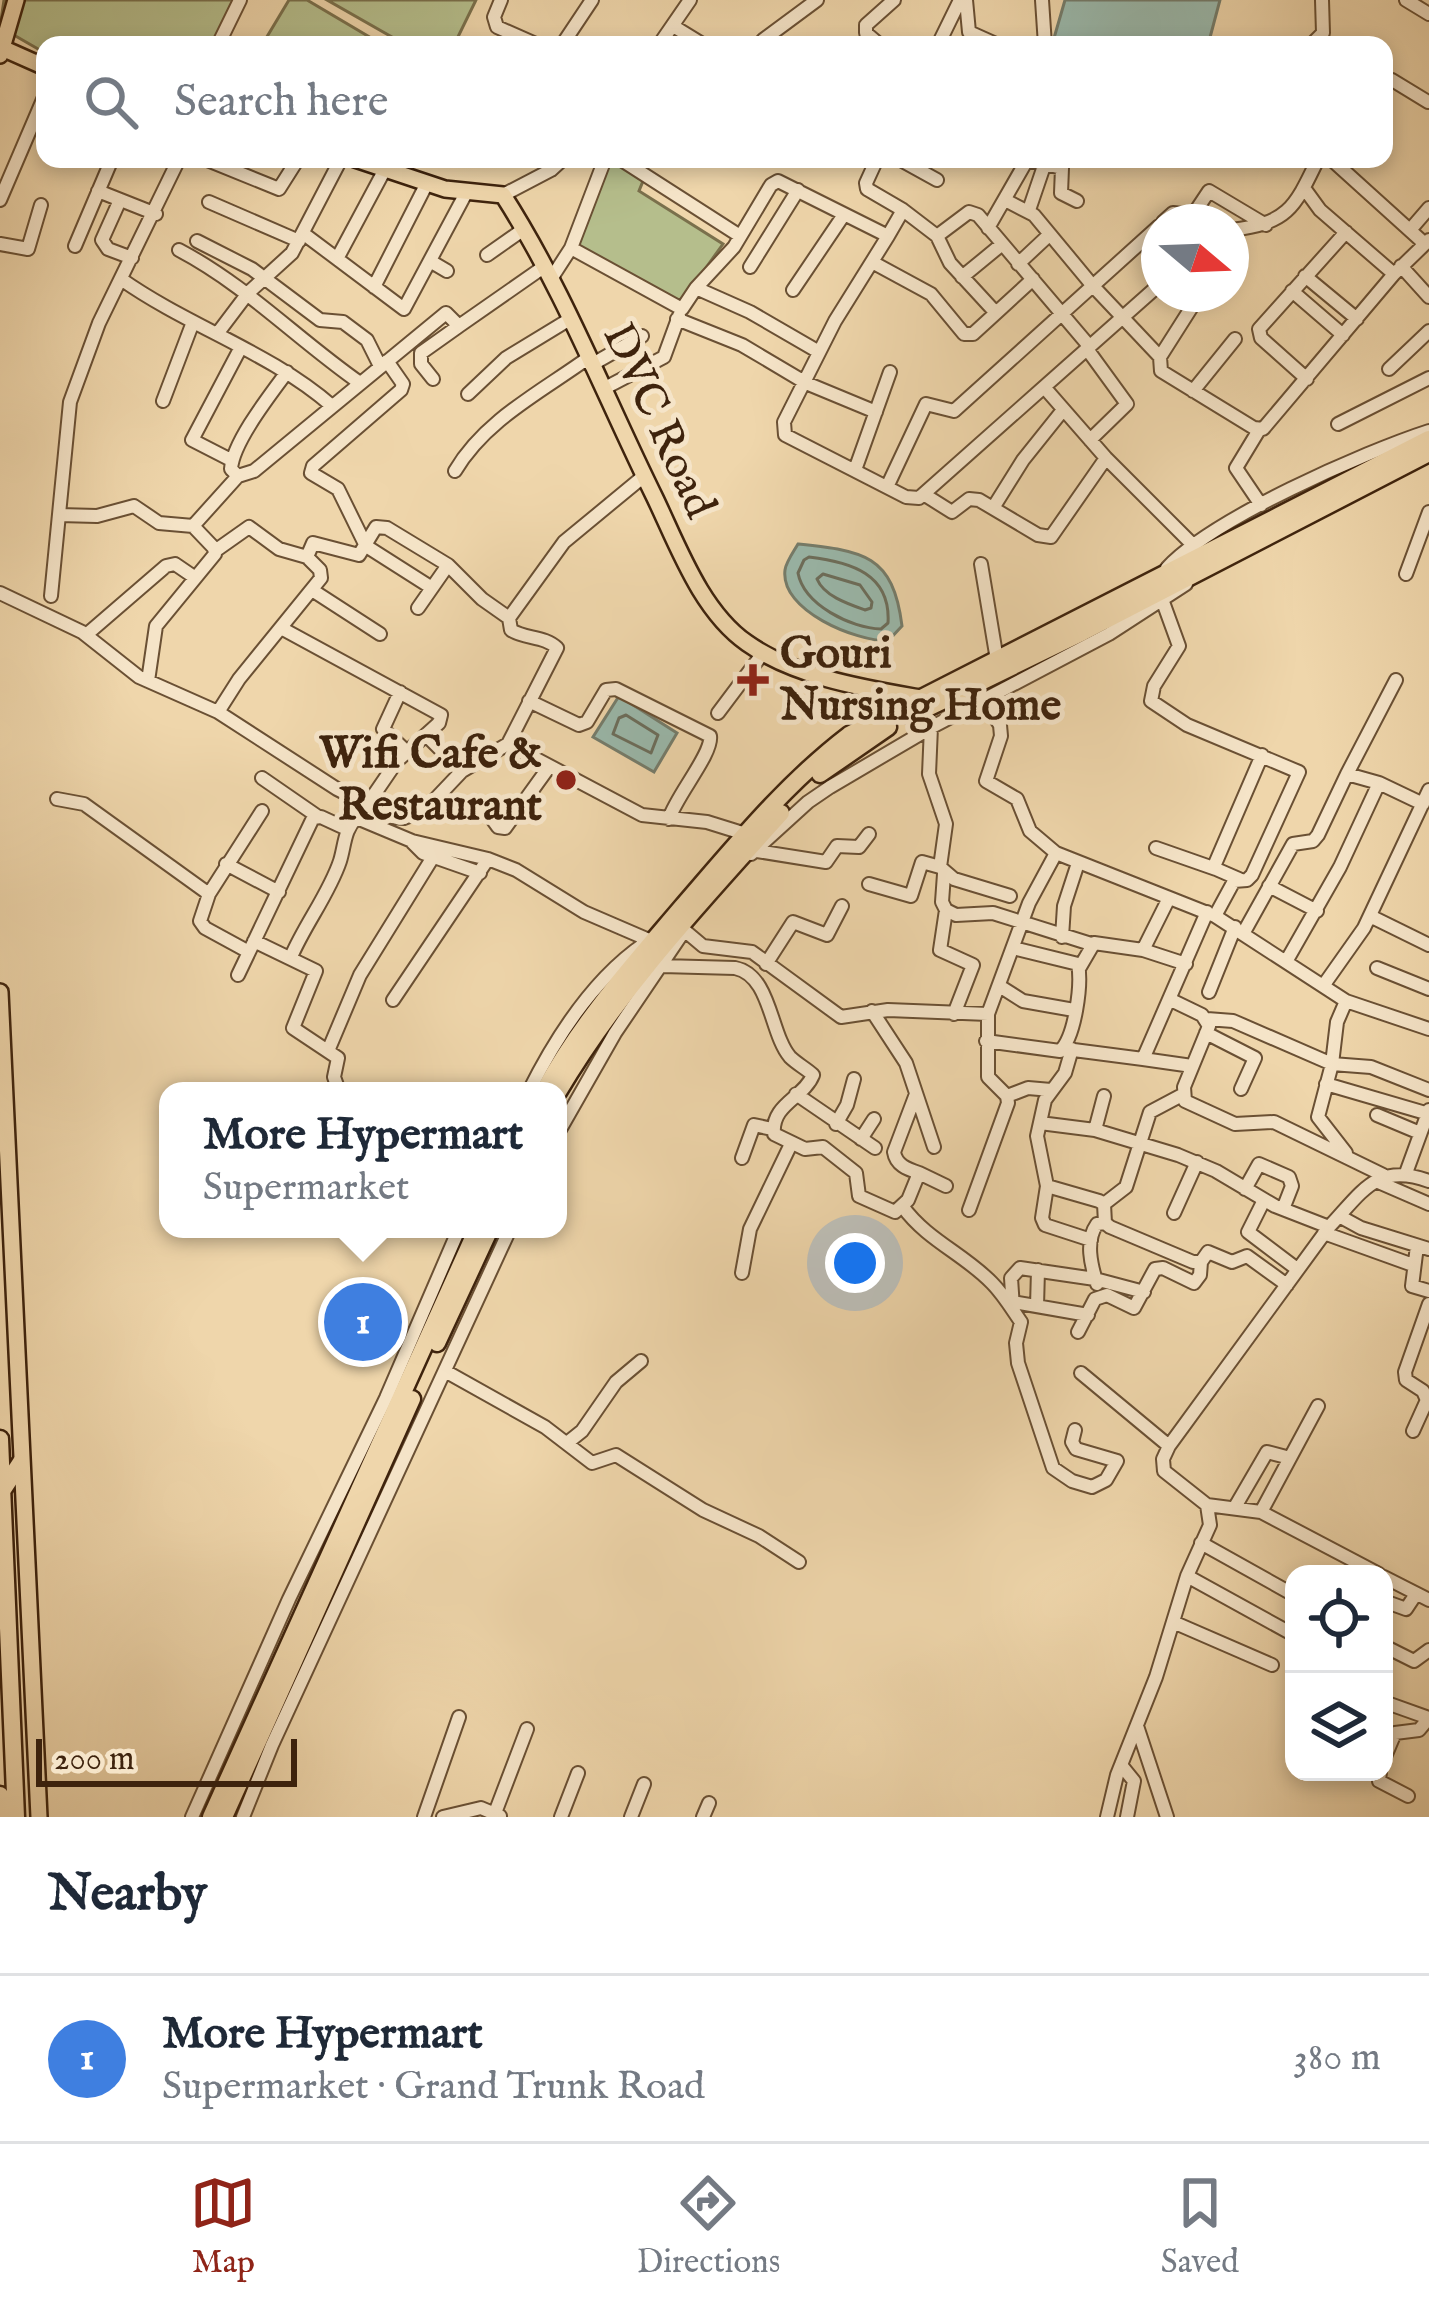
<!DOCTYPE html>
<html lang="en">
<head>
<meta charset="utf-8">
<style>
  body { margin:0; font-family:"IM FELL English",serif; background:#f2f2f3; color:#1f2937 }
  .controls { position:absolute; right:36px; bottom:36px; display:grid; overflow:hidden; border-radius:24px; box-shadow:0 6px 18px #0003 }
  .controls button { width:108px; height:108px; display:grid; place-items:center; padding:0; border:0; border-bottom:3px solid #e0e1e3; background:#fff; color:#1f2937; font:60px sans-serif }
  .compass { position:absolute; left:1141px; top:204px; width:108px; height:108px; border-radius:50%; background:#fff; box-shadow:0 6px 18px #0003; rotate:109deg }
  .scale { position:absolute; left:36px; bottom:30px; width:261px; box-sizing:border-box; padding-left:12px; border:6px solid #3e230d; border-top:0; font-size:33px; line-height:42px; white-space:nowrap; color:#3e230d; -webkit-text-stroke:9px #f5e4c8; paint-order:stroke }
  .you { position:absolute; left:855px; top:1263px; width:42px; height:42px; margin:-30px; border:9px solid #fff; border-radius:50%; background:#1a73e8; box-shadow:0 0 0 18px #1a73e833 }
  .badge { display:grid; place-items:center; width:78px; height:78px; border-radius:50%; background:#8f2418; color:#fff; font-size:39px; font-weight:700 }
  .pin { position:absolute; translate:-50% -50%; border:6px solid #fff; box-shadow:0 3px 12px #0006 }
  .popup { position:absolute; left:159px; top:1082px; width:408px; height:156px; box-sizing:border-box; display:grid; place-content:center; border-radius:24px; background:#fff; filter:drop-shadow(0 3px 9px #0005); font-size:39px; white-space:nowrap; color:#747a83 }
  .popup b { font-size:45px; color:#1f2937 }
  .popup::after { content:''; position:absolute; left:50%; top:100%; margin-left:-24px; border:24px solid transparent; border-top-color:#fff }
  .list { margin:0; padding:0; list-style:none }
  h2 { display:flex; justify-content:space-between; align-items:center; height:156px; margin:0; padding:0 48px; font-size:51px }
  h2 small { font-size:39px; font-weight:400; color:#747a83 }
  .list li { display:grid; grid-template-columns:78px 1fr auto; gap:36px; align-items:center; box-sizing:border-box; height:168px; padding:0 48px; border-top:3px solid #e0e1e3 }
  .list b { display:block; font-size:45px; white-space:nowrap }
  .list p { margin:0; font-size:39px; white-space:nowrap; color:#747a83 }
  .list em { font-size:39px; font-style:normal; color:#747a83 }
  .icon { flex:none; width:66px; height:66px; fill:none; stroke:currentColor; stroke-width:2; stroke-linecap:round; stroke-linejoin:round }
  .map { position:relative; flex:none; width:1429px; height:1817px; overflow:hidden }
  .search { position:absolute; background:#fff; box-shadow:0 6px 18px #0003; left:36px; right:36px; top:36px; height:132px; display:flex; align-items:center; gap:30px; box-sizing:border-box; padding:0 42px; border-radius:24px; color:#747a83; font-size:45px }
  .sheet { height:324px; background:#fff }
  nav { display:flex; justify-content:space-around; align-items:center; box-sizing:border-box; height:168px; border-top:3px solid #e0e1e3; background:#fff; font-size:33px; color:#747a83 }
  nav a { display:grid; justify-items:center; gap:6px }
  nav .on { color:#8f2418 }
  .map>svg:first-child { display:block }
  .green { fill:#b5be8c; stroke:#7a704c; stroke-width:3 }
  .water { fill:#9ab9ac; stroke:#757d6c; stroke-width:3 }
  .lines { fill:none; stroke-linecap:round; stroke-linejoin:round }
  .shore { stroke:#6c6e5c; stroke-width:3 }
  .minor-casing { stroke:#6a5034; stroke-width:16 }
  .major-casing { stroke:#3e230d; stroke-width:20 }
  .highway-casing { stroke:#3e230d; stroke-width:21 }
  .minor { stroke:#f5e4c8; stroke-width:12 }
  .major { stroke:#efd6ab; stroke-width:15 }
  .highway { stroke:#efd6ab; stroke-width:16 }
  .poi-dot { fill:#8f2418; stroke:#f5e4c8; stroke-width:4.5 }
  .labels { text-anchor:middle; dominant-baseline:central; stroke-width:10; stroke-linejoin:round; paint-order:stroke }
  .street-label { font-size:45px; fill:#3e230d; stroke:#f5e4c8 }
  .poi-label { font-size:45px; font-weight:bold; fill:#3e230d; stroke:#f5e4c8; text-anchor:start }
</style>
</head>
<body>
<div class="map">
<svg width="1429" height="1817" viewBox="0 0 1429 1817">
  <rect width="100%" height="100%" fill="#efd6ab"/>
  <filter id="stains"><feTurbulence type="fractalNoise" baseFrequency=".00167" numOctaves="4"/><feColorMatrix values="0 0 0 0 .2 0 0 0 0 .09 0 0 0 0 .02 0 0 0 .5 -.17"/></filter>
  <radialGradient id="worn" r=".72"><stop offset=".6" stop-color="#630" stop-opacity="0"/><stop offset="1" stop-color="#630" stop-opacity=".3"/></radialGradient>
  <!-- green -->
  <path class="green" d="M4 0H238L220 45H45V53L0 27Z
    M289 0H307L383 45H262Z
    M327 0H476L454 45H406Z
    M610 159 643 181 639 191 723 244 680 304 576 245Z"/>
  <!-- water -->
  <path class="water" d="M1065 0H1220L1208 45H1052Z
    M798 544C863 551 893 554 902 626L888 641C856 641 780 611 785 570 786 562 794 551 798 544Z
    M619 696 677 733 654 772 593 737Z"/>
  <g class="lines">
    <!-- shore -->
    <path class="shore" d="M809 557C851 562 891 574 888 623L881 629C851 628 804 605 798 573L804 560Z
      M823 574 860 585 872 602 871 608 865 610C848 604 824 596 817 579Z
      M626 715 658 735 651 753 613 734 619 718Z"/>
    <!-- minor casing -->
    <g class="minor-casing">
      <path id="minor" d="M501 0 494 17 497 27 538 45
        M966 0 969 32 998 45
        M1042 0 1045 45
        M1406 0 1429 14
        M673 26 704 45
        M763 40 817 0
        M218 45 240 0
        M562 45 592 0
        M659 45 690 0
        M880 45 866 33V25L894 0
        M938 45 960 0
        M1311 45 1323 33 1322 0
        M1384 82 1392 80 1428 102
        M205 159 279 189 298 159
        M620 159 740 236
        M877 159 866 183 867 189 903 210 888 236
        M899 159 937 180
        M1331 159 1425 244
        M1304 188 1320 210 1394 274
        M98 191 156 214
        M503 195 551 170 563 159
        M0 200 45 95
        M120 200 102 240 108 249 132 258
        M1005 200 1034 215 1092 285 1160 357
        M209 202 299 241
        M903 210 937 236 969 212 978 215 1090 347
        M1029 210 1045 163
        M1163 222 1173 213 1193 215 1209 191 1266 225
        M988 228 1027 160 1062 168 1061 193 1077 201
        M1231 230C1288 223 1294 209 1318 159
        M1410 230 1429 208
        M304 234 404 309 466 193
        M937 236 950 263 996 313 1033 279
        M197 241 252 269 320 320 343 322 367 340 380 366
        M0 244 28 249 41 205
        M75 246 112 159
        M571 248 682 309 696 288 734 247 771 185 778 181 888 236 835 321 784 422 785 435 906 497 919 498 1044 387 1106 458 1194 546
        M179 250C247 286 297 339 360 383
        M487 255 524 229
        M338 257 384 171
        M430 261 447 271
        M872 262 931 294 964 334H973L996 313
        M1018 264 1049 235
        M1401 266 1429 297
        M750 267 798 190
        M1305 276 1357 319
        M962 277 1001 245
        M121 279C189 327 270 352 332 406
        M551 279 571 248 605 159
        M374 287 426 185
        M696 288 750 312 819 352
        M793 290 843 216
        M1292 291 1343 335
        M1200 294 1160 357 1161 371 1254 428 1263 429 1394 274 1429 240
        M677 319 742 345 806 383 876 412
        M217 334 248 293 292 253 341 159
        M1087 349 1127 404 1090 440
        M387 361 403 384 401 390 313 466 311 473 338 489 366 546 432 588
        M591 365 642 336
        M1389 369 1429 331
        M433 379 421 364V353L459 326
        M1307 379 1261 338 1259 329 1346 232
        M1044 387 1159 285
        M603 389 664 357 679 316
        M1193 391 1235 339
        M468 394 506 358 570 319
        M163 401 193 322
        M1338 424 1429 378
        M1259 430 1236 468 1261 505
        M231 460 192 440 241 347
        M855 470 890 372
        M455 471C485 420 541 392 588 358
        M238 476 231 469C233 442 270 395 287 372
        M887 487 926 404 954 411 1159 226
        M925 495 952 512 969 499 979 500 1038 535 1051 537 1106 458
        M993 508 1023 460 1063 410
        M59 515 97 516 134 506 159 523 193 526
        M215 551 249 527 279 549 307 557
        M981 564 997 660
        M1167 568C1212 519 1364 452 1429 431
        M1406 574 1429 512
        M312 590 380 634
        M0 593 82 632 139 677 218 712 337 789 392 817 404 818 425 810 462 771 508 744 642 815 707 822 752 836
        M51 596 70 402 99 323 179 159
        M1163 602 1179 646 1154 686 1151 701 1187 725 1299 772 1252 875 1247 880 1234 881 1215 916
        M418 608 448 565
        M281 628 441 715 439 723 397 761 367 805
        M86 635 166 566 175 564 194 577
        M970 680 1000 725 1001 736 986 781 1017 799 1030 831 1056 853 1215 916 1346 1001 1429 1029
        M148 681 156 626 215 554 214 548 193 526 238 476 254 471 446 313 459 326 545 266
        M400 692 383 729 407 752
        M529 701 579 725 587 722 606 690 616 689 710 736C713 753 676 796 669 819
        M218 712 239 679 321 578 320 570 307 557 313 543 359 555 376 527 387 528 448 565 482 599 509 618
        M718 713 763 653
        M931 727 929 774 946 824 940 867 954 879 1010 896
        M427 736 462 771
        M508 744 557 648C545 636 525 639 511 630L509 618 564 542 644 476
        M1347 774 1396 680
        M262 778 317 816
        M57 799 84 804 209 894
        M482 805 498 827 505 828 549 767
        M412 842 423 853 480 873
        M1156 848 1216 869
        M757 851 826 862 837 846 859 847 869 834
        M751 854 808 802 830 787 932 727 1109 634 1186 584
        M226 864 279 892
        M944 874 942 902 946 910 956 915 993 913 1091 944
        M1239 879 1216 869 1215 864 1262 755
        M869 884 911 896 922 862 940 867
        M1269 886 1317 911
        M946 910 940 950 973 965 954 1014
        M1370 916 1429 945
        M684 930 703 946 752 952 841 1017 888 1010 988 1014 1029 903 1056 853
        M1244 932 1293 844 1313 841 1318 835 1347 774 1379 783 1423 804
        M1062 937 1064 906 1078 863
        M254 941 316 971 293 1028 338 1058 334 1077 339 1091
        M1143 950 1186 964
        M249 952 205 928 200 921 209 894 262 811
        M291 957C305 924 329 894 340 861 345 845 344 829 357 818L412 841 488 859 516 870 584 912 649 940
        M1287 960 1340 867 1379 783
        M766 964 793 922 827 935 842 906
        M662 966 735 968C771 975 770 1034 790 1057 797 1064 807 1069 813 1075 804 1098 771 1104 774 1134L805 1149 823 1147 856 1173 859 1196 895 1212 908 1200 919 1173 946 1186
        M1080 967 1094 943 1143 950 1169 898
        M1377 968 1429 989
        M238 975 313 818 321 817 347 829
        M1323 986 1364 928 1429 790
        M1001 987 1023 1001 1074 1010
        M1209 992 1235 927
        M393 1000 488 859
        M1171 1000 1202 1015 1209 1026 1184 1087 1185 1101 1235 1124 1274 1122 1383 1175
        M1346 1001 1337 1022 1332 1064 1318 1117 1346 1153
        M872 1011 906 1063 934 1147
        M1207 1019 1233 1021 1332 1064 1371 1067 1429 1090
        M1206 1033 1255 1058 1241 1089
        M986 1041 1060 1051C1075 1037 1082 985 1078 964L1013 948
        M1066 1049 1143 1059 1207 912
        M1072 1049 1065 1073 1045 1100 1037 1136 1047 1186 1099 1201 1104 1204 1105 1223 1110 1227 1193 1262H1201L1208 1252 1232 1262 1247 1256 1287 1285
        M328 1051 360 975 433 857
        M1143 1059 1192 1066
        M1326 1084 1429 1114
        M529 1091C556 1037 593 979 644 944
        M796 1094 875 1148
        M916 1094 894 1152C896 1165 907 1169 919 1173
        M1007 1096 1028 1088 1051 1090
        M1377 1115 1420 1133
        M1040 1123 1095 1130 1178 1155 1216 1171 1275 1206 1329 1227
        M836 1124 847 1105 854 1079
        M1095 1130 1104 1096
        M558 1133 615 1033 682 934
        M861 1139 874 1119
        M742 1158 754 1125 772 1129
        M1406 1173 1429 1110
        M1376 1181 1429 1204
        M1047 1186 1042 1218 1045 1225 1091 1240
        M1245 1189 1259 1164 1289 1177 1292 1186 1283 1209
        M1264 1200 1248 1232 1297 1269
        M1104 1204 1126 1187 1150 1112 1182 1095
        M903 1207C927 1240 964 1254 992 1283 1003 1294 1012 1309 1021 1322L1016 1343 1018 1363 1053 1468 1072 1481 1092 1487 1106 1480 1117 1461 1076 1449 1072 1442 1075 1430
        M969 1210 1008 1103 1007 1096 988 1077V1014
        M1174 1213 1197 1162
        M1339 1216 1361 1228 1429 1249
        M1324 1233 1413 1265
        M1417 1246 1412 1286 1429 1291
        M742 1273 750 1229 791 1144
        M1097 1284C1091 1265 1085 1241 1097 1224L1105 1223
        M1013 1302 1088 1315
        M1037 1306 1038 1270
        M1013 1308 1011 1278 1020 1268 1095 1279 1144 1292
        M1078 1332 1095 1299 1107 1295 1134 1308 1155 1269 1163 1268 1194 1283 1200 1275 1201 1262
        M445 1371 545 1427 592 1463 616 1455 703 1510 759 1536 799 1562
        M1081 1373 1169 1446
        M1413 1431 1427 1400 1423 1391 1406 1380 1405 1372 1429 1304
        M567 1443 582 1431 616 1382 641 1361
        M1207 1505 1261 1512 1379 1574
        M1235 1507 1267 1452 1290 1458
        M1261 1512 1318 1406
        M1201 1543 1294 1595
        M1187 1576 1294 1635
        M1384 1577 1429 1600
        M1384 1601 1406 1609 1416 1594
        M1173 1622 1272 1665
        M1384 1646 1414 1661 1429 1650
        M1384 1702 1429 1718
        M1137 1726 1167 1817
        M1384 1759 1395 1733 1419 1730 1429 1718
        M1121 1765 1134 1781 1127 1817
        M1380 1772 1379 1781 1408 1796
        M495 1813 527 1729
        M192 1817 289 1599 386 1398 459 1229
        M243 1817 272 1745 510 1229
        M424 1817 459 1717
        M443 1817 481 1808 500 1816
        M561 1817 578 1773
        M631 1817 644 1784
        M703 1817 709 1803
        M1107 1817 1117 1775 1156 1677 1187 1576 1210 1525 1207 1505 1164 1471 1163 1459 1169 1446 1329 1227C1363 1191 1377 1162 1429 1181"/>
    </g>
    <!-- major casing -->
    <g class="major-casing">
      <path id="major" d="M0 47 45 67
        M0 55 16 0
        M355 159 445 189 503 195C564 290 605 397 655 498 678 546 701 611 747 643 795 677 863 688 920 698
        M0 992 39 1817"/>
    </g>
    <!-- highway casing -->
    <g class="highway-casing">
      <path id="highway" d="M911 716 1083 632 1429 453
        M820 774 888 727
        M544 1091C581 1022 632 966 682 907 734 847 786 783 849 735L1429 439
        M558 1092C619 989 701 902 781 813
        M437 1343 490 1229
        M0 1439 16 1817
        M2 1491 21 1462
        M0 1795 1 1817
        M211 1817 477 1229
        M224 1817 412 1399"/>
    </g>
    <!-- minor -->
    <use href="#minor" class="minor"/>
    <!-- major -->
    <use href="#major" class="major"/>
    <!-- highway -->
    <use href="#highway" class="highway"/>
  </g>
  <!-- markers -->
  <g class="poi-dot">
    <path d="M747 662h12v12h12v12h-12v12h-12v-12h-12v-12h12z"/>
    <circle cx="566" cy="780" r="12"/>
  </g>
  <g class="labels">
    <!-- street labels -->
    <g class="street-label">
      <text transform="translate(658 421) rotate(65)">DVC Road</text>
    </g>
    <!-- poi labels -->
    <g class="poi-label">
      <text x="780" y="654">Gouri<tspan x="780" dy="52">Nursing Home</tspan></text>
      <text x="542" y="754" text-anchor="end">Wifi Cafe &amp;<tspan x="542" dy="52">Restaurant</tspan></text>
    </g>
  </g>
  <rect width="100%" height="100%" filter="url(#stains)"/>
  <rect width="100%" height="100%" fill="url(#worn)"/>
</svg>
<div class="controls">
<button><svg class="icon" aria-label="locate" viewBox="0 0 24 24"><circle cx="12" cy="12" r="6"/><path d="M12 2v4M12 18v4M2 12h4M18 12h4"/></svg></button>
<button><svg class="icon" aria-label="layers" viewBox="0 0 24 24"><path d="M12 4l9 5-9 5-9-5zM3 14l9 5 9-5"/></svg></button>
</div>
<svg class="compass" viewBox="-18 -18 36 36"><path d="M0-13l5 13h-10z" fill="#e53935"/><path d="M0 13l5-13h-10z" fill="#747a83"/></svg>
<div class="scale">200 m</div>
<div class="you"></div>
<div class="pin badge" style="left:363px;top:1322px;background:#3f7fe0">1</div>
<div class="popup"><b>More Hypermart</b>Supermarket</div>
<div class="search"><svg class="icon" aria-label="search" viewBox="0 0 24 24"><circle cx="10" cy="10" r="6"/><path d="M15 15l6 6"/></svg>Search here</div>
</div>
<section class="sheet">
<h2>Nearby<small></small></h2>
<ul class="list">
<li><span class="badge" style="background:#3f7fe0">1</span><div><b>More Hypermart</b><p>Supermarket · Grand Trunk Road</p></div><em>380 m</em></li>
</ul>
</section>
<nav>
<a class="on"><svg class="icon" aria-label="map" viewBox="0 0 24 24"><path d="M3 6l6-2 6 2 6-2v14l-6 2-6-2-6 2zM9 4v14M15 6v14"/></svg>Map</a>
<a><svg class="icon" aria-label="directions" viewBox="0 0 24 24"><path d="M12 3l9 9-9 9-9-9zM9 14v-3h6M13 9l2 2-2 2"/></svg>Directions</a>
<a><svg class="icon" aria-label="saved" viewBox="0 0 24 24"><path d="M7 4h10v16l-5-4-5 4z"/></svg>Saved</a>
</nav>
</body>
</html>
